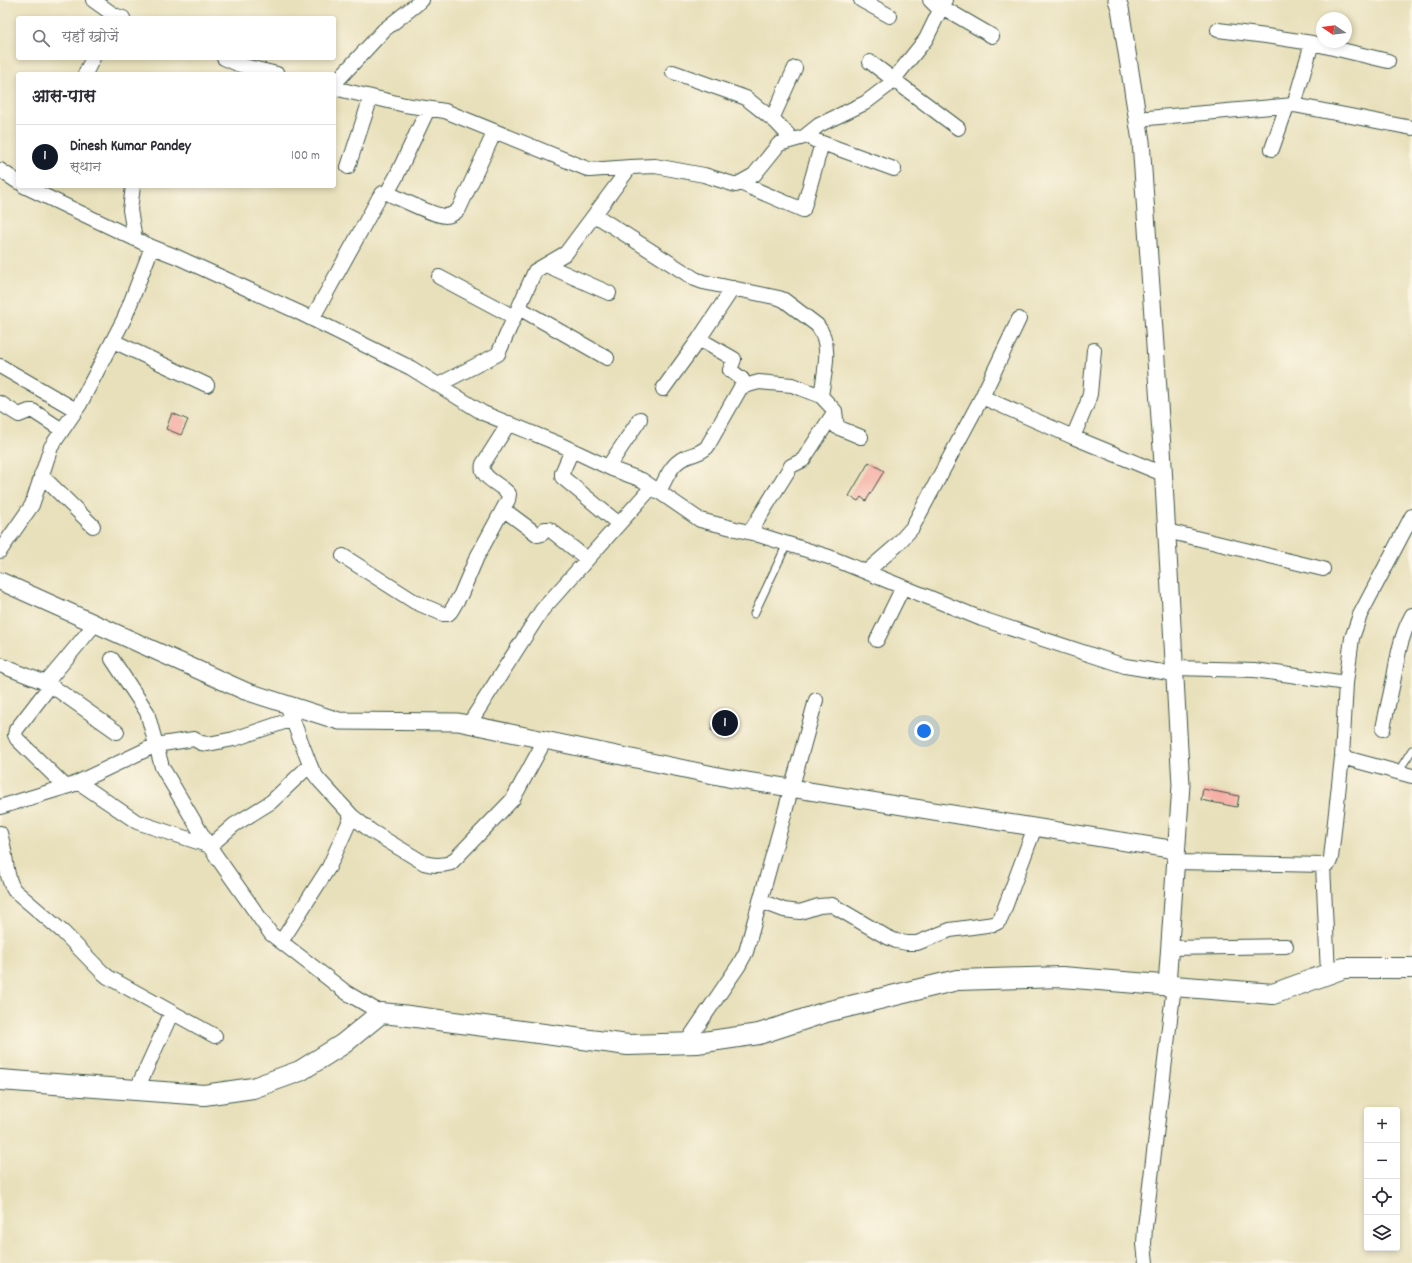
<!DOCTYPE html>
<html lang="hi">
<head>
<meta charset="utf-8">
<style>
  body { margin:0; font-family:Dekko,"Playpen Sans Deva",sans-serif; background:#f7f7f7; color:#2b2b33 }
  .controls { position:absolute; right:12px; bottom:12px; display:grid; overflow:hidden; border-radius:4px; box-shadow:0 2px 6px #0003 }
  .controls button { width:36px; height:36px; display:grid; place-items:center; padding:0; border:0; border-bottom:1px solid #e1e1e2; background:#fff; color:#2b2b33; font:20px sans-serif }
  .compass { position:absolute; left:1316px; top:12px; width:36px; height:36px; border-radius:50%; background:#fff; box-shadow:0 2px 6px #0003; rotate:283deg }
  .you { position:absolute; left:924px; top:731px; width:14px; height:14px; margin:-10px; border:3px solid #fff; border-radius:50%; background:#1a73e8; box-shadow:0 0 0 6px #1a73e833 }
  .badge { display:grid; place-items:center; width:26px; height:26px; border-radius:50%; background:#111827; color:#fff; font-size:13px; font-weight:700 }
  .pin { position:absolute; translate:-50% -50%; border:2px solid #fff; box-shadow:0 1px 4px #0006 }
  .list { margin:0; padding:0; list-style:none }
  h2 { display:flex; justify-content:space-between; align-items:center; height:52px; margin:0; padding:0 16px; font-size:17px }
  h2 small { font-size:13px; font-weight:400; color:#7c7c81 }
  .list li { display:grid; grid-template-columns:26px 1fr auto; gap:12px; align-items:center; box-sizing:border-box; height:64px; padding:0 16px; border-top:1px solid #e1e1e2 }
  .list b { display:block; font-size:15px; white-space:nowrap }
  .list p { margin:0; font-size:13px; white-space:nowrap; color:#7c7c81 }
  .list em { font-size:13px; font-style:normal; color:#7c7c81 }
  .icon { flex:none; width:22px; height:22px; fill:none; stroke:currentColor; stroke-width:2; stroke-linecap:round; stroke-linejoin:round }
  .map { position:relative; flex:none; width:1412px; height:1263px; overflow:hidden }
  .search { position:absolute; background:#fff; box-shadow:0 2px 6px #0003; left:16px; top:16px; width:320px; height:44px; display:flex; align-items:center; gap:10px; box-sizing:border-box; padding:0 14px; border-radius:4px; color:#7c7c81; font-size:15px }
  .panel { position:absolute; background:#fff; box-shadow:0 2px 6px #0003; left:16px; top:72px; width:320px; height:116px; border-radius:4px }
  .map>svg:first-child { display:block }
  .building { fill:#f5ada4 }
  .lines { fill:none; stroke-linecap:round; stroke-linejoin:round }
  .service-casing { stroke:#3d5548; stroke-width:9 }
  .minor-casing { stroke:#3d5548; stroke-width:16 }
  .tertiary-casing { stroke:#3d5548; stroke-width:19 }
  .secondary-casing { stroke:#3d5548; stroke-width:22 }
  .service { stroke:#fff; stroke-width:7 }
  .minor { stroke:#fff; stroke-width:14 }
  .tertiary { stroke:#fff; stroke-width:17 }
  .secondary { stroke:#fff; stroke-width:20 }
</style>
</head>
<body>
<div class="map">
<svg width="1412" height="1263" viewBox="0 0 1412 1263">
  <rect width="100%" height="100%" fill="#fcf5e5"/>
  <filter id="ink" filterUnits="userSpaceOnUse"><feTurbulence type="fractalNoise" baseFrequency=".025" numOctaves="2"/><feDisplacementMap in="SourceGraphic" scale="8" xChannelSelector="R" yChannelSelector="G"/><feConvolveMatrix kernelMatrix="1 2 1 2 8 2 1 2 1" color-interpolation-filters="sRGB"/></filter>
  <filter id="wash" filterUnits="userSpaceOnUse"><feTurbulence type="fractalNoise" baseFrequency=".012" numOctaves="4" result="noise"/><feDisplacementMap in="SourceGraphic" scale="16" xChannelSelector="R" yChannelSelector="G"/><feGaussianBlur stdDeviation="0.9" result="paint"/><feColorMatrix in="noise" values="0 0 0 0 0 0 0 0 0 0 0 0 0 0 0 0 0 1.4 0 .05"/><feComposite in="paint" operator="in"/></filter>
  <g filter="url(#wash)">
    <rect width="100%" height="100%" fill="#e8e0bb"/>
    <g id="blocks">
      <!-- building -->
      <path class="building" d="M172 413 188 420 181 435 166 429Z
        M869 462 884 471 866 501 861 497 858 501 849 496Z
        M717 711 728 716 725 736 711 730Z
        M1203 789 1239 796 1237 807 1201 800Z"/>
    </g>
  </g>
  <g filter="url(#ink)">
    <use href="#blocks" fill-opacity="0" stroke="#3d5548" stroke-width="1"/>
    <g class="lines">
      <!-- service casing -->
      <g class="service-casing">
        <path id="service" d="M754 614 787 544
          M1398 772 1412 750"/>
      </g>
      <!-- minor casing -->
      <g class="minor-casing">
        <path id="minor" d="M93 0 114 15 123 18
          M861 0 890 16
          M930 0 940 10
          M942 7 992 36
          M1218 30 1266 36 1312 43 1294 105
          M1312 43 1388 61
          M224 58 240 65 277 74
          M870 62 958 128
          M673 72 746 98 776 122 793 140
          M85 74 93 58
          M334 84 384 30 422 0
          M334 88 405 105 445 111 590 170 630 167
          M772 119 795 68
          M1137 119 1294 105 1412 128
          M814 140 894 169
          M1272 149 1287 106
          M348 167 371 97
          M0 170 18 182
          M740 183 803 210 822 143
          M24 186 152 247 175 256 298 312 411 368 483 413 559 444 612 469 642 480 700 520 756 534 829 557 982 619 1125 666 1175 674
          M133 186 130 210 135 239
          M387 193 396 177 428 109
          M595 215 695 279 703 282 779 298 784 300 817 325C833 344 824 373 821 396
          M546 265 609 293
          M439 277 514 317
          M519 308 607 358
          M312 319 380 196 383 193H387C399 198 434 216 445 216 451 216 455 213 459 209L495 131
          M113 341 207 385
          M0 366 76 410
          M438 385 498 354 535 271 566 253 630 167 655 166 704 175 736 185 754 175 779 144 804 137 819 125 865 103 890 84 926 39 945 0
          M741 387 759 382 792 385 821 396 835 411 837 427 861 437
          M663 389 699 339 733 288
          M982 397 1073 437 1163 474
          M0 403 19 415 29 411H33L62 430
          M1073 437 1087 404 1090 394 1094 350
          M572 450 562 473V477L619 524
          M608 467 640 419
          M41 475 93 526
          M659 492C665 480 671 464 684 458 692 454 700 454 707 447L741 387 742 379 730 370 734 359 699 339
          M503 509 538 535 542 534 545 529H549L587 559
          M1167 531 1323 569
          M750 532 791 466 803 460 835 411
          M0 551 32 505 51 447 80 404 125 317 152 247
          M343 556 415 602 443 614H448L451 611 461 594 476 559 508 500 509 494C501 484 479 478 483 464L509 423
          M866 572 896 546 912 528 982 397 1019 319
          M877 640 903 587
          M112 659 147 712 162 767 207 843 271 934 347 993 381 1013
          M0 665 46 683 59 691 117 732
          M1174 668 1255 670 1346 683
          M46 683 95 624
          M50 686 16 730 15 735 17 739 66 787
          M287 705 310 765 313 772 319 780 352 816 371 831 424 863C434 866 441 866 451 863L513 799 545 740
          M469 724 542 610 652 487
          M1383 729C1386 712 1391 694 1394 677 1398 655 1401 635 1412 615
          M1342 757 1412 776
          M78 782 137 822 210 846 234 825 271 802 310 765
          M0 807 72 785 156 745 194 739 201 743 208 744 234 739 293 719
          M0 833C2 841 4 848 5 856 7 868 7 879 14 890L63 932 102 972 108 977 215 1036
          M1175 862 1325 865 1329 863 1331 858 1342 757 1346 683 1352 638 1360 615 1412 516
          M1323 865 1328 974
          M760 901 784 910 800 912 819 906 832 905 885 936 896 941 907 943H917L950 930 994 924 998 922 1001 918 1035 827
          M281 942 329 867 352 816
          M1169 948 1286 946
          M686 1043 739 965 746 952 816 700
          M136 1091 172 1012
          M1146 1263 1144 1244 1145 1227 1174 986"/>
      </g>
      <!-- tertiary casing -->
      <g class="tertiary-casing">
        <path id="tertiary" d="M1117 0 1120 8 1141 141 1162 448 1181 785 1167 986
          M0 581 245 691 339 721 458 722 728 778 1176 850"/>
      </g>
      <!-- secondary casing -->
      <g class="secondary-casing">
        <path id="secondary" d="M0 1080 204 1095 253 1088 300 1071 343 1044 381 1013 401 1015 628 1045 697 1043 759 1034 826 1012 957 980 1062 977 1273 994 1344 968H1412"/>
      </g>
      <!-- service -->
      <use href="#service" class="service"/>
      <!-- minor -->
      <use href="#minor" class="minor"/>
      <!-- tertiary -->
      <use href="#tertiary" class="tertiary"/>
      <!-- secondary -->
      <use href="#secondary" class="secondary"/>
    </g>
  </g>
</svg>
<div class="controls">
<button>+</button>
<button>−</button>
<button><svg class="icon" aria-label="locate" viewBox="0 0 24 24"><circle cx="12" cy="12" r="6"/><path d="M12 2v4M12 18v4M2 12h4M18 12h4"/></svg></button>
<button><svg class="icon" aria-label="layers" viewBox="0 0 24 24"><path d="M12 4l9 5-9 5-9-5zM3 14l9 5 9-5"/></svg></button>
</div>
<svg class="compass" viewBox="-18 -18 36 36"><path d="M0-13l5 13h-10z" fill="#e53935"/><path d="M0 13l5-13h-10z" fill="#7c7c81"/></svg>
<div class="you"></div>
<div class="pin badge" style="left:725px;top:723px">1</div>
<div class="search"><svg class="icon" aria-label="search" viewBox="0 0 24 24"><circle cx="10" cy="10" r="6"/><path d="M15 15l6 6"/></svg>यहाँ खोजें</div>
<section class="panel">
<h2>आस-पास<small></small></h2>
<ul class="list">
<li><span class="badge">1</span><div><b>Dinesh Kumar Pandey</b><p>स्थान</p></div><em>100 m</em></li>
</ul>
</section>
</div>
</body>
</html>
